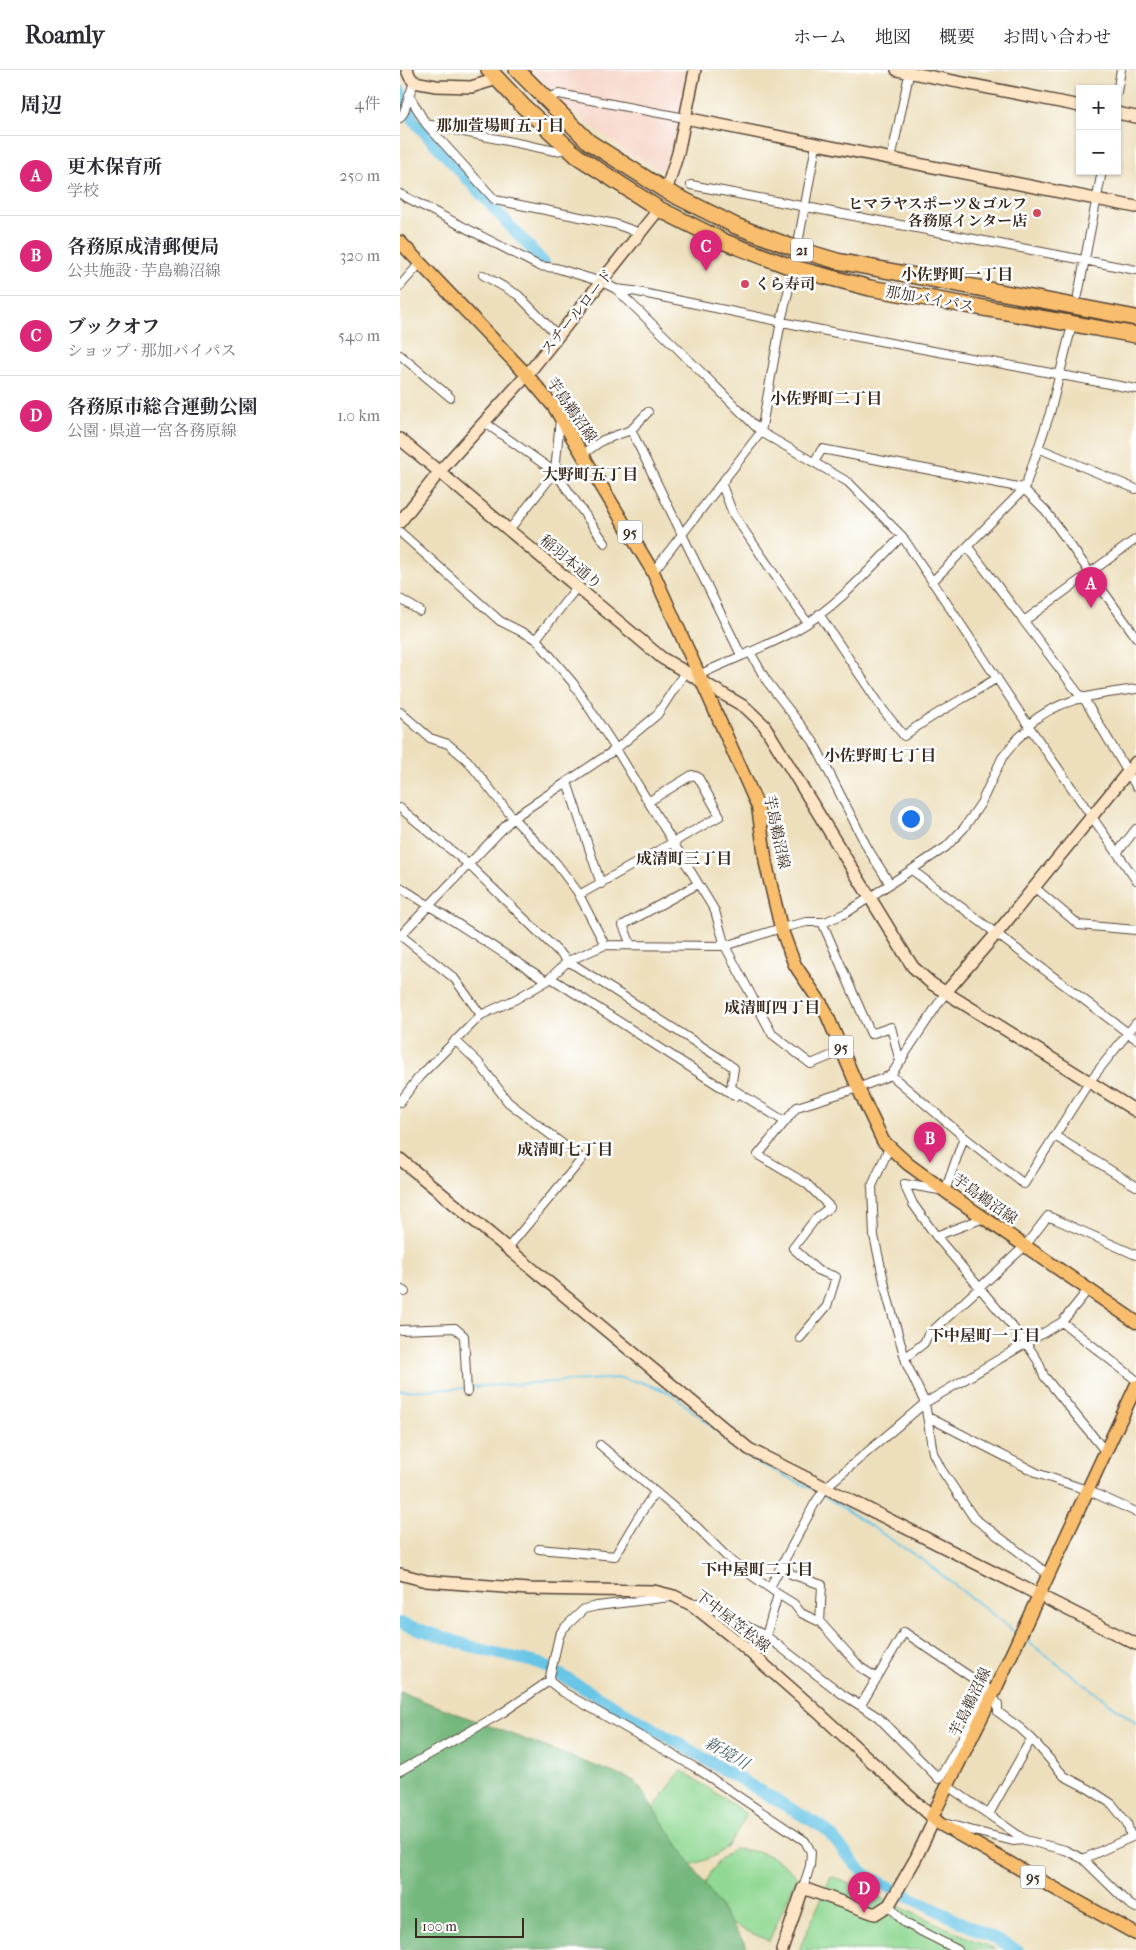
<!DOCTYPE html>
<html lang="ja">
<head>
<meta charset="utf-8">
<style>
  body { margin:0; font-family:"IM FELL French Canon","Noto Serif JP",serif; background:#f2f2f3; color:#2b2b33 }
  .controls { position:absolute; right:15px; top:15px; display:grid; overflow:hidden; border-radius:0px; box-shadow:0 1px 4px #0004 }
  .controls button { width:45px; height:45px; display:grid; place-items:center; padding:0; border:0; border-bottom:1px solid #e1e1e2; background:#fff; color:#2b2b33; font:25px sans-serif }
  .scale { position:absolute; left:15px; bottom:12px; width:109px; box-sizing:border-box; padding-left:5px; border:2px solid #3b2a1e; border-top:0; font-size:14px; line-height:18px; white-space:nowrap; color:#3b2a1e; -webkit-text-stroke:4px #fff; paint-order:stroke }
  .you { position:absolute; left:510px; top:748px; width:18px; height:18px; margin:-12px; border:4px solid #fff; border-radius:50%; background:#1a73e8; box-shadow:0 0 0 8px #1a73e833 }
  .badge { display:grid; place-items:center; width:32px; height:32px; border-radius:50%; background:#db2777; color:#fff; font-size:16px; font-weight:700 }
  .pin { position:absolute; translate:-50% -41px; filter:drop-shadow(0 1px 2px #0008) }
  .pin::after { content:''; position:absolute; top:26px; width:18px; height:15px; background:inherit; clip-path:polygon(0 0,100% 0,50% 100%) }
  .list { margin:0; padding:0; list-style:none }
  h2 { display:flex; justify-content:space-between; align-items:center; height:65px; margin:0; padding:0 20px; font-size:21px }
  h2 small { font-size:16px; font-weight:400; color:#7c7c81 }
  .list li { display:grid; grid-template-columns:32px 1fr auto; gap:15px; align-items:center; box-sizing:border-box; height:80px; padding:0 20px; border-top:1px solid #e1e1e2 }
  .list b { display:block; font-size:19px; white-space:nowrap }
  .list p { margin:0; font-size:16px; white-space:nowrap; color:#7c7c81 }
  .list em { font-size:16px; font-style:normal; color:#7c7c81 }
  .map { position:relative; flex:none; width:736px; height:1880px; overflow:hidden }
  header { display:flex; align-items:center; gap:30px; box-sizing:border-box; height:70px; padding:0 25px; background:#fff; border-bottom:1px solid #e1e1e2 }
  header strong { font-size:24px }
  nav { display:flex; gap:28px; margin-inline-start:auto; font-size:18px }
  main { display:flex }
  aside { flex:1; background:#fff }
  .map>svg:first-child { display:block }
  .built { fill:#f6d2c4 }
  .green { fill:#90d893; stroke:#668158 }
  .forest { fill:#74b87d; stroke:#58714e }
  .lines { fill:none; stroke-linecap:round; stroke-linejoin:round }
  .stream { stroke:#67c5e6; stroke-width:2 }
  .river { stroke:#67c5e6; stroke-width:12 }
  .street-casing { stroke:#564536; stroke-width:10 }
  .secondary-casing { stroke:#564536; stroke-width:14 }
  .primary-casing { stroke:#564536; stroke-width:15 }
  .highway-casing { stroke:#564536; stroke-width:18 }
  .street { stroke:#fff; stroke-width:8 }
  .secondary { stroke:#fde5c5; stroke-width:11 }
  .primary { stroke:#f9be6d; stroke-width:12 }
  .highway { stroke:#f9be6d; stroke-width:15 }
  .poi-dot { fill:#d1495b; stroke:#fff; stroke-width:2 }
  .labels { text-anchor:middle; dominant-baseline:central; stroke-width:5; stroke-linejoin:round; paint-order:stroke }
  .shield { fill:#fff; stroke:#766a62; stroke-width:1 }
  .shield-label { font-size:14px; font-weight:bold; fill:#3b2a1e }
  .poi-label { font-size:15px; font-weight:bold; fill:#3b2a1e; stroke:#fff; text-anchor:end }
  .street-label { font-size:15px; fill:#3b2a1e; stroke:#fff }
  .neighbourhood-label { font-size:16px; font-weight:bold; fill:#3b2a1e; stroke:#fff }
  .water-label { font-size:16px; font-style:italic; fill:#4a6064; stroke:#fff }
</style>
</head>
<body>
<header>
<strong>Roamly</strong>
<nav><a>ホーム</a><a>地図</a><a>概要</a><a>お問い合わせ</a></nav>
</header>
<main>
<aside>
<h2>周辺<small>4件</small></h2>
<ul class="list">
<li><span class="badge">A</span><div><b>更木保育所</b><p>学校</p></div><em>250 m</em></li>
<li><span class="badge">B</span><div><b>各務原成清郵便局</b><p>公共施設 · 芋島鵜沼線</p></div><em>320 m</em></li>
<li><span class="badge">C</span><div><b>ブックオフ</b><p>ショップ · 那加バイパス</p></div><em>540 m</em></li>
<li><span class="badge">D</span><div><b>各務原市総合運動公園</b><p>公園 · 県道一宮各務原線</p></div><em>1.0 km</em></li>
</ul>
</aside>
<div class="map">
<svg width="736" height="1880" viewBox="0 0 736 1880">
  <rect width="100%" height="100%" fill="#fff"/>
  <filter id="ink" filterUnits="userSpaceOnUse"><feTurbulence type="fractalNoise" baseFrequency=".02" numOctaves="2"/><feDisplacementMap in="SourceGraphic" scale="10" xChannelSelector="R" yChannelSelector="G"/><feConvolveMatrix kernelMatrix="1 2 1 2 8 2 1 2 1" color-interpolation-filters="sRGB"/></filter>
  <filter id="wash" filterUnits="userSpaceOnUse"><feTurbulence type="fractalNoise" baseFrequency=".0096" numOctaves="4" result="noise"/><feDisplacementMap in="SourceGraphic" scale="20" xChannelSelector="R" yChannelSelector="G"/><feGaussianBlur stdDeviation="1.12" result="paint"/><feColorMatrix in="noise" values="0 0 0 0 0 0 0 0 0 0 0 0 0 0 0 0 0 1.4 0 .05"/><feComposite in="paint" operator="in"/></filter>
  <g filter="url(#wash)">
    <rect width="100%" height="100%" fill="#eddfbc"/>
    <!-- built -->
    <path class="built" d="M132 0H287L269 96 259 100 238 86 234 88 166 36Z"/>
    <!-- green -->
    <path class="green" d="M281 1700 347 1744C329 1778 324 1786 286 1796L234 1767Z
      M333 1779C365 1781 374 1785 397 1807L369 1871 299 1839 297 1828 317 1792Z
      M431 1806 596 1880H399Z"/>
    <!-- forest -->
    <path class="forest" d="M0 1622 235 1711 349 1880H0Z"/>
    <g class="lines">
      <!-- stream -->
      <path class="stream" d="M70 1317 219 1308 241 1312 271 1323 352 1390 419 1422
        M0 1321 66 1318
        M423 1425 524 1491 616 1563
        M624 1569 736 1653"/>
      <!-- river -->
      <path class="river" d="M0 21 14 51 144 193
        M0 1553 79 1579 142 1594 424 1758C439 1773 450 1791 466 1805L617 1880"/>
    </g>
  </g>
  <g filter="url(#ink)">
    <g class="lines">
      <!-- street casing -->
      <g class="street-casing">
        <path id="street" d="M717 22 721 0
          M9 25 26 54 155 81 169 79
          M145 28 159 24 285 48
          M0 48 4 42 14 12
          M26 54 95 130 215 154 240 163
          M491 89 510 0
          M291 115 736 200
          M0 124 139 196 156 198 202 212 216 219 276 277 361 362 448 412 502 466 630 658 736 810
          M397 179 416 75
          M83 205 118 225 158 266
          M0 216 21 192
          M216 219 233 221 421 260 736 319
          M678 225 702 101
          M0 285 50 327
          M84 352 155 402 205 473
          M231 360 341 585
          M638 378 736 419
          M183 384 203 370 231 360 248 342
          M414 392 422 379 623 418 646 441 736 567
          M322 415 333 444 407 552
          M109 460 155 402 160 349
          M0 462 100 551 136 569 173 613 216 679 315 841 325 876 372 964 411 994 442 981
          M568 477 681 627
          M253 502 361 362 381 251 394 198
          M532 512 620 423 626 414 650 343 670 263
          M0 529 20 541
          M419 544 484 641 504 666C532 644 566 628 597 608
          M624 551 736 469
          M136 569 177 517
          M350 582 366 610 413 671 468 779 490 814
          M299 605C330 590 363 578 393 562 436 538 469 500 502 466
          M683 627 736 716
          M0 642 30 668 48 674 67 690 113 748 156 793 177 821 205 875
          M628 655C661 627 695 625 736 619
          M167 712 201 814
          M0 738 68 794 168 891 323 990 334 998 331 1018 384 1051
          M717 783 736 759
          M512 800 736 969
          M0 817 147 911
          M634 817 679 855 736 860
          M179 825 320 746 298 707 292 705 248 732
          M422 852 471 964 491 957 499 988 502 990
          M0 865 54 908 81 945
          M0 866 113 748 216 679 257 645 285 602
          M231 875 223 855 298 814
          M151 908 335 1026
          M55 970 79 993 108 1032 182 1089 107 1179
          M491 1005 564 1067
          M0 1032 19 1007 81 945 116 929 147 911 168 891 205 875 325 876 381 858 407 852H425L446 843 546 777 564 758 581 733 602 688 617 669 630 658
          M655 1066 736 1116
          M489 1078 472 1116 474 1166 488 1229 507 1295 525 1333 533 1383 541 1399 574 1448 648 1504
          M536 1166 584 1148
          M0 1219 5 1222
          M662 1252 736 1310
          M0 1260 55 1258 64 1266 67 1322
          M400 1268 427 1236 436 1207 417 1200 393 1178 416 1148 430 1137 407 1114 358 1085 397 1037 458 1018 491 1005 546 922
          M505 1288 524 1273 528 1265 625 1176 648 1146 736 1185
          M528 1347 639 1404 687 1420 736 1442
          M200 1375 297 1457 331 1491 378 1524 366 1566 442 1624 478 1647 539 1709 590 1620 504 1562 461 1635
          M705 1381 644 1306 638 1291 626 1273 536 1166 513 1134 504 1114 545 1121 564 1067 624 1114 689 1012 736 953
          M139 1479 215 1486 237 1449 255 1422
          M383 1492 391 1504 422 1515 420 1552
          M370 1517 415 1433 426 1417 525 1333 662 1252 688 1220
          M378 1524 394 1534 401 1543 420 1552 460 1597 477 1608
          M289 1533H301L366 1566
          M149 1611 163 1622 296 1698 405 1771 411 1782 410 1796 403 1818
          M592 1626 598 1634V1642L620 1658 633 1670 664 1706 689 1719 712 1734 727 1753 731 1767
          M0 1701 102 1643 149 1611 159 1566 163 1559 184 1539 197 1536 270 1527
          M552 1719 625 1770
          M589 1744 631 1669
          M547 1754 613 1771 625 1770 665 1780 683 1789 729 1834 736 1838
          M683 1789 734 1766
          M489 1835 505 1853 558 1880"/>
      </g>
      <!-- secondary casing -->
      <g class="secondary-casing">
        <path id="secondary" d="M7 0 10 7 14 12 36 16 71 17 97 9
          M497 0 680 36
          M717 43 736 47
          M285 48 736 137
          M266 121 278 83 295 0
          M0 369 262 588 345 637 364 655 504 883 513 897 532 914 736 1041
          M0 452 40 401 127 305 259 139
          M546 922 597 863 736 692
          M0 1089 349 1379 736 1574
          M0 1504 26 1511 128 1519 254 1521 274 1526 292 1535 336 1570 410 1635 532 1747V1754L516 1788 489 1835 475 1844 403 1818 382 1880"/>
      </g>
      <!-- primary casing -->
      <g class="primary-casing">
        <path id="primary" d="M0 172 127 305 154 337 253 502 358 737 366 794 381 858 391 885 395 895 424 938 458 1018 483 1071 508 1094 549 1124 736 1252
          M736 1316 594 1622 532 1747 540 1754 736 1864"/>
      </g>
      <!-- highway casing -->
      <g class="highway-casing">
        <path id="highway" d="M89 0 122 35 177 86 259 139 325 172 394 198 470 218 736 265
          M117 0 189 72 266 121 336 156 397 179 437 191 736 248"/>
      </g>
      <!-- street -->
      <use href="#street" class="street"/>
      <!-- secondary -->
      <use href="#secondary" class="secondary"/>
      <!-- primary -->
      <use href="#primary" class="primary"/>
      <!-- highway -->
      <use href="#highway" class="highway"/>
    </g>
  </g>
  <!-- markers -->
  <g class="poi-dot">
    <circle cx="637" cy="143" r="5"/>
    <circle cx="345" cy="214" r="5"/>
  </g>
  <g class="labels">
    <!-- shield labels -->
    <g class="shield">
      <rect x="391" y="168.5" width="22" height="23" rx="4"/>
      <rect x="217.5" y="450.5" width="25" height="23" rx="4"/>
      <rect x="428.5" y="965.5" width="25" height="23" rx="4"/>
      <rect x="620.5" y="1795.5" width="25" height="23" rx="4"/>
    </g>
    <g class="shield-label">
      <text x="402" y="180">21</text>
      <text x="230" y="462">95</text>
      <text x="441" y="977">95</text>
      <text x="633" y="1807">95</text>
    </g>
    <!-- poi labels -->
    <g class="poi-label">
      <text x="627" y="134">ヒマラヤスポーツ＆ゴルフ<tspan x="627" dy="17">各務原インター店</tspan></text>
      <text x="355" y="214" text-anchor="start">くら寿司</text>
    </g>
    <!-- street labels -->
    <g class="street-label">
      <text transform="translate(530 229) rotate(10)">那加バイパス</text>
      <text transform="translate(177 242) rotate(-51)">スチールロード</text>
      <text transform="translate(172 340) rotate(55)">芋島鵜沼線</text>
      <text transform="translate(171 492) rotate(40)">稲羽本通り</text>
      <text transform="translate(377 762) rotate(78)">芋島鵜沼線</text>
      <text transform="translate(585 1129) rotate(35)">芋島鵜沼線</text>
      <text transform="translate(333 1551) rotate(38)">下中屋笠松線</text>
      <text transform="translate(570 1632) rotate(-64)">芋島鵜沼線</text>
    </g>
    <!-- neighbourhood labels -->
    <g class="neighbourhood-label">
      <text x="100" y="55">那加萱場町五丁目</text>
      <text x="557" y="204">小佐野町一丁目</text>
      <text x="426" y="328">小佐野町二丁目</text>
      <text x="190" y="404">大野町五丁目</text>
      <text x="480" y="685">小佐野町七丁目</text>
      <text x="284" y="788">成清町三丁目</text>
      <text x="372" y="937">成清町四丁目</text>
      <text x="165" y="1079">成清町七丁目</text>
      <text x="584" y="1265">下中屋町一丁目</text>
      <text x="357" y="1499">下中屋町二丁目</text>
    </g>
    <!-- water labels -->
    <g class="water-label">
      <text transform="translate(327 1683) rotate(30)">新境川</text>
    </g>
  </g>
</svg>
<div class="controls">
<button>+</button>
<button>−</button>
</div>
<div class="scale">100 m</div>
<div class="you"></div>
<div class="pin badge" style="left:691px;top:538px">A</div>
<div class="pin badge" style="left:530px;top:1093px">B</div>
<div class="pin badge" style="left:306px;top:201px">C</div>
<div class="pin badge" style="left:464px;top:1843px">D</div>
</div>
</main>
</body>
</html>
